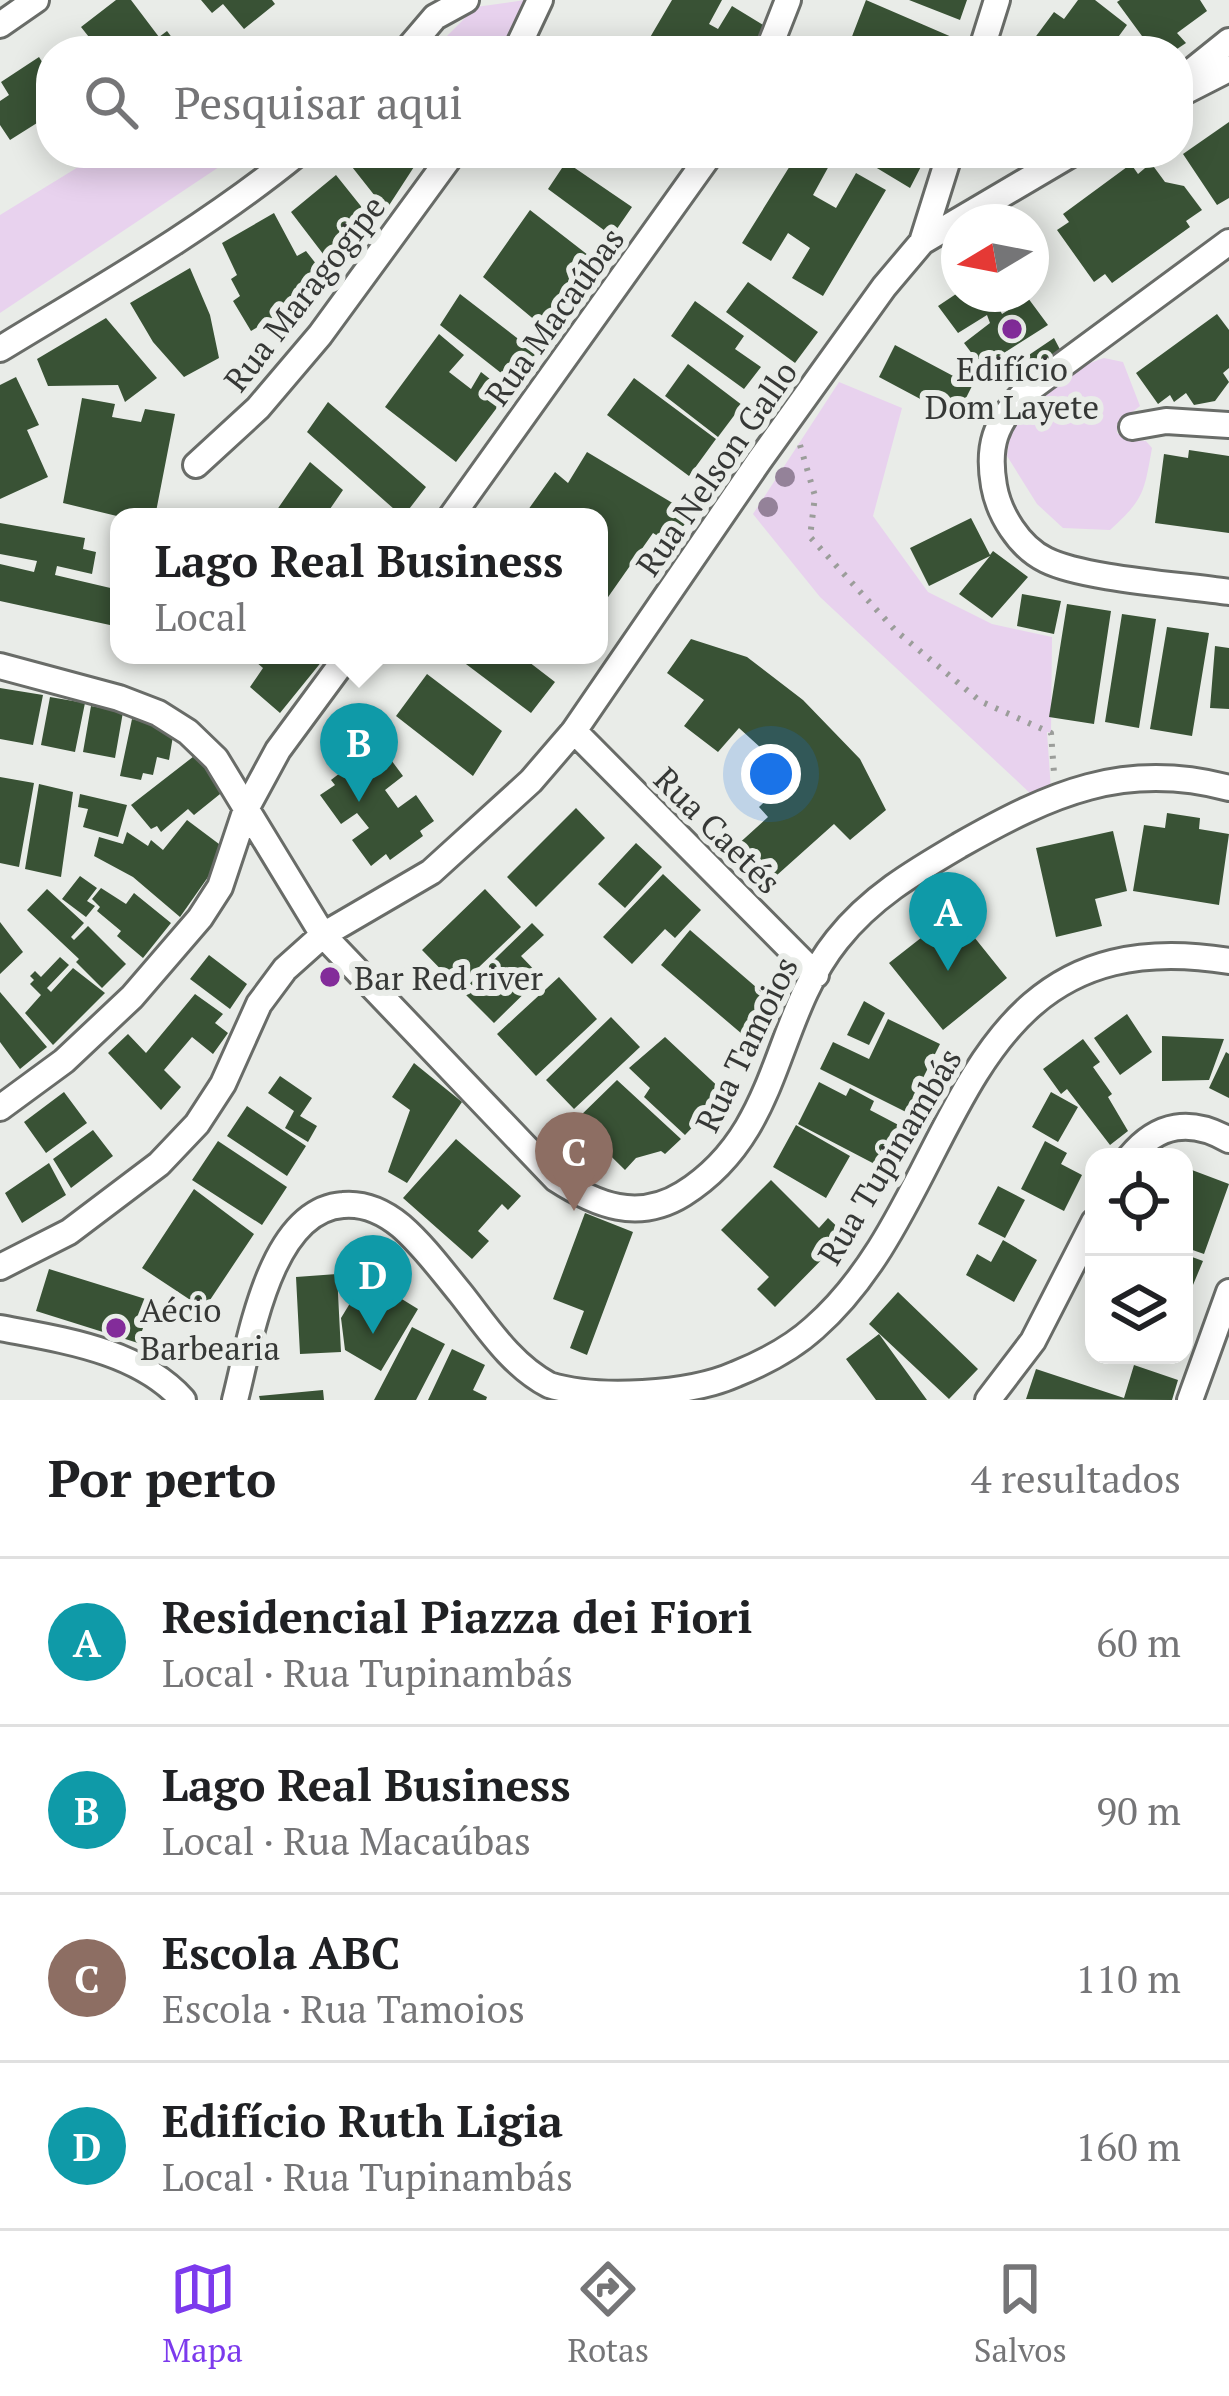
<!DOCTYPE html>
<html lang="pt">
<head>
<meta charset="utf-8">
<style>
  body { margin:0; font-family:"PT Serif",serif; background:#f2f2f2; color:#202124 }
  .controls { position:absolute; right:36px; bottom:36px; display:grid; overflow:hidden; border-radius:24px; box-shadow:0 6px 30px #0003 }
  .controls button { width:108px; height:108px; display:grid; place-items:center; padding:0; border:0; border-bottom:3px solid #e0e0e0; background:#fff; color:#202124; font:60px sans-serif }
  .compass { position:absolute; left:941px; top:204px; width:108px; height:108px; border-radius:50%; background:#fff; box-shadow:0 6px 30px #0003; rotate:260deg }
  .you { position:absolute; left:771px; top:774px; width:42px; height:42px; margin:-30px; border:9px solid #fff; border-radius:50%; background:#1a73e8; box-shadow:0 0 0 18px #1a73e833 }
  .badge { display:grid; place-items:center; width:78px; height:78px; border-radius:50%; background:#7c3aed; color:#fff; font-size:39px; font-weight:700 }
  .pin { position:absolute; translate:-50% -99px; filter:drop-shadow(0 3px 6px #0008) }
  .pin::after { content:''; position:absolute; top:63px; width:42px; height:36px; background:inherit; clip-path:polygon(0 0,100% 0,50% 100%) }
  .popup { position:absolute; left:110px; top:508px; width:498px; height:156px; box-sizing:border-box; display:grid; place-content:center; border-radius:24px; background:#fff; filter:drop-shadow(0 3px 9px #0005); font-size:39px; white-space:nowrap; color:#757577 }
  .popup b { font-size:45px; color:#202124 }
  .popup::after { content:''; position:absolute; left:50%; top:100%; margin-left:-24px; border:24px solid transparent; border-top-color:#fff }
  .list { margin:0; padding:0; list-style:none }
  h2 { display:flex; justify-content:space-between; align-items:center; height:156px; margin:0; padding:0 48px; font-size:51px }
  h2 small { font-size:39px; font-weight:400; color:#757577 }
  .list li { display:grid; grid-template-columns:78px 1fr auto; gap:36px; align-items:center; box-sizing:border-box; height:168px; padding:0 48px; border-top:3px solid #e0e0e0 }
  .list b { display:block; font-size:45px; white-space:nowrap }
  .list p { margin:0; font-size:39px; white-space:nowrap; color:#757577 }
  .list em { font-size:39px; font-style:normal; color:#757577 }
  .icon { flex:none; width:66px; height:66px; fill:none; stroke:currentColor; stroke-width:2; stroke-linecap:round; stroke-linejoin:round }
  .map { position:relative; flex:none; width:1229px; height:1400px; overflow:hidden }
  .search { position:absolute; background:#fff; box-shadow:0 6px 30px #0003; left:36px; right:36px; top:36px; height:132px; display:flex; align-items:center; gap:30px; box-sizing:border-box; padding:0 42px; border-radius:48px; color:#757577; font-size:45px }
  .sheet { height:828px; background:#fff }
  nav { display:flex; justify-content:space-around; align-items:center; box-sizing:border-box; height:168px; border-top:3px solid #e0e0e0; background:#fff; font-size:33px; color:#757577 }
  nav a { display:grid; justify-items:center; gap:6px }
  nav .on { color:#7c3aed }
  .map>svg:first-child { display:block }
  .green { fill:#e8d2ee }
  .building { fill:#395235 }
  .lines { fill:none; stroke-linecap:round; stroke-linejoin:round }
  .street-casing { stroke:#696c68; stroke-width:30 }
  .path { stroke:#9b9d9a; stroke-width:6; stroke-dasharray:3 9; stroke-linecap:butt }
  .street { stroke:#fff; stroke-width:24 }
  .tree { fill:#948299 }
  .poi-dot { fill:#832c9a; stroke:#e9ece8; stroke-width:4.5 }
  .labels { text-anchor:middle; dominant-baseline:central; stroke-width:12; stroke-linejoin:round; paint-order:stroke }
  .street-label { font-size:33px; fill:#363836; stroke:#e9ece8 }
  .poi-label { font-size:33px; fill:#363836; stroke:#e9ece8; text-anchor:start }
</style>
</head>
<body>
<div class="map">
<svg width="1229" height="1400" viewBox="0 0 1229 1400">
  <rect width="100%" height="100%" fill="#e9ece8"/>
  <!-- green -->
  <path class="green" d="M525 0 521 22 503 51H432L476 7Z
    M101 153H240L0 313V215Z
    M1104 358 1123 362 1140 406 1117 424V433L1131 440 1146 441 1152 448C1144 493 1144 499 1110 530L1063 528 1037 504 1007 456C1009 444 1010 429 1016 418 1027 397 1081 364 1104 358Z
    M839 382 902 408 873 516 928 592 992 624 1052 637 1051 733 1047 732 1051 790 1031 794 820 597 753 514Z"/>
  <!-- building -->
  <path class="building" d="M116 0H131L159 37 167 31 182 51H100L81 27Z
    M201 0H272L275 4 244 29 223 4 212 13Z
    M672 0H722L709 24 718 29 732 6 768 28 755 51H642Z
    M866 0 968 44 966 51H878L851 39Z
    M909 0H967L960 20Z
    M1078 0H1095L1127 25 1108 51H1025L1054 12 1064 19Z
    M1120 0H1200L1207 11 1177 33 1186 43 1174 51H1153L1117 2Z
    M39 57 46 68 51 64V134L46 137 37 123 10 140 0 125V101L9 95 1 82Z
    M1229 122V198L1217 205 1183 154Z
    M350 153H423L386 210 345 158Z
    M798 153H813L830 164 813 195 836 208 856 173 886 190 823 296 792 278 810 248 788 233 771 261 742 243Z
    M852 153H928L910 188Z
    M566 162 632 207 612 236 548 189Z
    M1151 163 1165 182 1184 186 1202 210 1186 221 1190 227 1112 283 1105 274 1094 282 1057 230 1069 222 1063 214 1131 164 1138 174Z
    M336 175 376 225 330 263 291 212Z
    M530 210 606 269 555 337 483 277Z
    M274 213 297 256 306 251 331 283 251 331 233 301 240 296 231 279 237 275 222 243Z
    M190 268 210 315 219 358 184 377 153 342 130 303Z
    M748 282 818 332 795 363 726 312Z
    M959 292 1018 294 999 308 1002 314 1028 298 1048 325 982 367 964 343 990 323 987 315 958 333 938 306Z
    M460 294 539 355 515 384 440 325Z
    M695 301 744 336 735 349 761 367 744 389 671 336Z
    M1217 314 1229 330V368L1223 373 1229 382 1215 401 1194 405 1186 393 1174 402 1170 395 1158 404 1136 373Z
    M106 318 157 378 125 402 118 385 48 386 37 359Z
    M439 334 464 355 449 372 471 389 481 372 508 393 456 462 385 407Z
    M1054 338 1065 359 1031 384 1020 361Z
    M895 345 972 386 956 418 879 377Z
    M688 364 742 405 718 437 665 396Z
    M16 377 39 425 27 430 48 477 0 499V385Z
    M634 378 716 439 689 476 607 415Z
    M82 398 115 404 112 417 141 422 145 409 175 414 155 517H121L63 503Z
    M328 402 426 487 403 517 307 432Z
    M1189 450 1229 456V533L1155 523 1164 454 1188 458Z
    M587 452 691 514 672 545 653 533 599 610V517H523L555 472 568 483Z
    M310 462 343 490 330 509 340 517H272Z
    M971 518 990 555 993 551 1028 577 992 618 959 594 990 556 929 586 910 548Z
    M0 523 85 538 83 549 96 552 92 574 57 566 55 575 119 590V627L0 601V564L34 572 37 561 0 554Z
    M1022 594 1061 601 1054 634 1017 626Z
    M1067 604 1111 611 1094 724 1049 717Z
    M1122 614 1156 619 1139 728 1105 722Z
    M1167 627 1209 633 1192 736 1150 729Z
    M691 639 747 657 803 700 860 759 886 810 850 840 834 824 767 884 735 847 768 817 759 807 792 776 739 728 718 752 684 726 704 700 667 673Z
    M1215 646 1229 648V709L1210 708Z
    M248 655H327L280 713 250 687 263 668Z
    M454 655H535L529 662 555 682 531 713Z
    M427 674 502 731 473 776 396 716Z
    M0 688 43 695 33 745 0 739Z
    M50 697 85 703 75 752 41 745Z
    M91 706 123 712 115 758 83 752Z
    M132 719 174 730 169 760 157 757 153 775 143 773 141 780 120 776Z
    M383 749 403 776 385 790 398 808 416 795 434 821 420 831 423 836 390 860 386 854 371 866 352 840 369 828 357 813 341 824 320 795 335 785 331 780 363 755 367 761Z
    M198 753 225 790 194 815 188 809 161 832 157 826 151 829 131 805Z
    M0 777 34 783 19 867 0 863Z
    M39 784 73 792 61 877 25 869Z
    M80 794 127 805 118 837 83 827 88 809 78 807Z
    M576 808 605 838 536 907 507 877Z
    M1167 813 1200 818 1199 829 1229 834 1219 905 1133 891 1144 825 1165 828Z
    M187 820 227 850 180 917 133 877 94 856 99 837 123 844 127 832 148 846 151 840 163 850Z
    M1113 831 1127 891 1095 899 1102 926 1056 937 1036 848Z
    M636 843 662 867 625 908 598 884Z
    M663 874 701 910 675 938 665 929 632 964 603 937Z
    M80 876 97 888 87 901 95 906 86 917 62 899Z
    M101 888 126 904 134 893 171 923 143 958 117 936 121 931 97 911 100 907 92 899Z
    M47 889 84 923 71 937 74 940 88 926 126 964 102 988 76 962 79 959 27 910Z
    M485 889 521 927 458 987 422 950Z
    M954 912 1007 978 943 1030 889 963Z
    M0 922 23 952 0 974Z
    M532 923 544 935 521 956 541 977 494 1023 462 991Z
    M690 930 771 1000 742 1034 661 965Z
    M209 955 247 984 230 1009 190 979Z
    M60 957 69 965 47 988 51 992 73 968 105 993 53 1045 25 1013 41 995 30 984 34 980 30 976 35 971 41 977Z
    M559 977 597 1019 536 1076 497 1034Z
    M0 992 47 1047 20 1069 0 1042Z
    M195 994 223 1014 215 1023 228 1033 213 1054 192 1037 164 1070 181 1087 161 1110 108 1053 128 1034 146 1053Z
    M864 1001 885 1013 869 1045 847 1035Z
    M1127 1014 1152 1052 1120 1075 1094 1038Z
    M611 1017 640 1047 574 1109 546 1080Z
    M888 1019 940 1044 906 1112 820 1069 833 1042 869 1059Z
    M1162 1036 1224 1039 1209 1080 1162 1081Z
    M665 1037 725 1093 685 1135 644 1097 650 1088 629 1068Z
    M1083 1039 1100 1062 1093 1067 1112 1094 1108 1097 1128 1131 1110 1145 1067 1089 1061 1094 1043 1069Z
    M1226 1052 1229 1054V1098L1209 1088Z
    M414 1063 462 1102 407 1183 388 1172 410 1110 392 1097Z
    M280 1076 312 1098 300 1116 317 1126 308 1142 285 1128 294 1111 268 1093Z
    M617 1080 681 1139 665 1154 661 1151 636 1158 625 1170 575 1121Z
    M819 1082 846 1096 850 1088 874 1101 870 1110 908 1130 888 1171 798 1124Z
    M64 1092 87 1123 46 1153 24 1122Z
    M1051 1092 1078 1107 1058 1142 1032 1127Z
    M247 1106 306 1146 287 1176 227 1136Z
    M796 1125 850 1156 826 1198 773 1167Z
    M93 1130 113 1156 71 1188 53 1159Z
    M456 1139 521 1196 508 1210 502 1204 478 1231 489 1241 472 1259 403 1198Z
    M218 1141 287 1187 262 1225 192 1180Z
    M1045 1141 1067 1153 1061 1164 1082 1175 1064 1211 1021 1189Z
    M49 1163 66 1195 22 1223 5 1193Z
    M1184 1167 1229 1184 1204 1254 1184 1247Z
    M771 1180 819 1228 828 1218 846 1235 775 1307 757 1289 769 1277 721 1230Z
    M998 1186 1025 1200 1005 1238 978 1224Z
    M194 1189 254 1234 204 1309 142 1268Z
    M585 1213 633 1232 587 1355 570 1348 584 1311 553 1299Z
    M1003 1240 1037 1260 1014 1302 966 1275 977 1254 991 1262Z
    M1184 1254 1203 1261 1193 1285 1184 1281Z
    M49 1269 152 1301 138 1343 36 1311Z
    M337 1274 341 1352 300 1354 296 1277Z
    M366 1277 418 1309 381 1371 345 1350 341 1318Z
    M898 1292 978 1369 949 1399 869 1324Z
    M412 1327 445 1344 416 1400H374Z
    M879 1334 927 1400H876L846 1359Z
    M452 1349 485 1365 473 1390 487 1397 486 1400H428Z
    M1134 1365 1178 1380 1172 1400 1026 1399 1036 1369 1124 1398Z
    M323 1390 324 1400H260L259 1396Z"/>
  <g class="lines">
    <!-- street casing -->
    <g class="street-casing">
      <path id="street" d="M0 25 36 0
        M406 51 435 17 466 0
        M516 51 540 0
        M768 51 788 0
        M981 51 997 0
        M1178 82 1229 41
        M1180 94 1229 69
        M922 242 950 153
        M1229 242 1023 394C995 423 987 446 994 486 999 514 1019 547 1046 560 1084 579 1183 585 1229 592
        M0 349C102 287 206 228 298 153
        M1132 427 1166 421 1229 425
        M196 465 258 408 320 335 453 153
        M451 517 711 153
        M0 666 119 698 158 713 188 732 216 759 323 935 556 1179C596 1205 638 1222 683 1194 782 1132 772 1021 837 940 871 897 914 872 960 845 1050 794 1124 760 1229 788
        M574 731 816 975
        M0 1108 64 1061 132 997 200 918 220 887 246 809 278 750 348 655
        M1130 1157C1158 1123 1191 1118 1229 1140
        M0 1267 69 1232 159 1164 197 1124 223 1084 259 1004 285 969 323 935 431 872 531 781 574 731 759 461 884 287 922 242 1073 153
        M0 1328C62 1340 138 1350 183 1400
        M235 1400C250 1343 269 1210 343 1205 365 1203 384 1212 401 1226 424 1246 442 1271 461 1294 487 1327 511 1365 549 1385 597 1400 689 1395 736 1374 763 1363 792 1348 814 1328 966 1195 948 915 1229 961
        M988 1400 1033 1341 1094 1222
        M1190 1400 1229 1292"/>
    </g>
    <!-- path -->
    <path class="path" d="M800 445 815 496 810 537 896 631 980 701 1051 733 1054 773"/>
    <!-- street -->
    <use href="#street" class="street"/>
  </g>
  <!-- trees -->
  <g class="tree">
    <circle cx="785" cy="477" r="10"/>
    <circle cx="768" cy="507" r="10"/>
  </g>
  <!-- markers -->
  <g class="poi-dot">
    <circle cx="1012" cy="329" r="12"/>
    <circle cx="330" cy="977" r="12"/>
    <circle cx="116" cy="1328" r="12"/>
  </g>
  <g class="labels">
    <!-- street labels -->
    <g class="street-label">
      <text transform="translate(304 293) rotate(-52)">Rua Maragogipe</text>
      <text transform="translate(554 316) rotate(-54)">Rua Macaúbas</text>
      <text transform="translate(716 468) rotate(-55)">Rua Nelson Gallo</text>
      <text transform="translate(718 830) rotate(45)">Rua Caetés</text>
      <text transform="translate(746 1044) rotate(-64)">Rua Tamoios</text>
      <text transform="translate(889 1156) rotate(-59)">Rua Tupinambás</text>
    </g>
    <!-- poi labels -->
    <g class="poi-label">
      <text x="1012" y="368" text-anchor="middle">Edifício<tspan x="1012" dy="38">Dom Layete</tspan></text>
      <text x="354" y="977">Bar Red river</text>
      <text x="140" y="1309">Aécio<tspan x="140" dy="38">Barbearia</tspan></text>
    </g>
  </g>
</svg>
<div class="controls">
<button><svg class="icon" aria-label="locate" viewBox="0 0 24 24"><circle cx="12" cy="12" r="6"/><path d="M12 2v4M12 18v4M2 12h4M18 12h4"/></svg></button>
<button><svg class="icon" aria-label="layers" viewBox="0 0 24 24"><path d="M12 4l9 5-9 5-9-5zM3 14l9 5 9-5"/></svg></button>
</div>
<svg class="compass" viewBox="-18 -18 36 36"><path d="M0-13l5 13h-10z" fill="#e53935"/><path d="M0 13l5-13h-10z" fill="#757577"/></svg>
<div class="you"></div>
<div class="pin badge" style="left:948px;top:971px;background:#0f9aa8">A</div>
<div class="pin badge" style="left:359px;top:802px;background:#0f9aa8">B</div>
<div class="popup"><b>Lago Real Business</b>Local</div>
<div class="pin badge" style="left:574px;top:1211px;background:#8d6e63">C</div>
<div class="pin badge" style="left:373px;top:1334px;background:#0f9aa8">D</div>
<div class="search"><svg class="icon" aria-label="search" viewBox="0 0 24 24"><circle cx="10" cy="10" r="6"/><path d="M15 15l6 6"/></svg>Pesquisar aqui</div>
</div>
<section class="sheet">
<h2>Por perto<small>4 resultados</small></h2>
<ul class="list">
<li><span class="badge" style="background:#0f9aa8">A</span><div><b>Residencial Piazza dei Fiori</b><p>Local · Rua Tupinambás</p></div><em>60 m</em></li>
<li><span class="badge" style="background:#0f9aa8">B</span><div><b>Lago Real Business</b><p>Local · Rua Macaúbas</p></div><em>90 m</em></li>
<li><span class="badge" style="background:#8d6e63">C</span><div><b>Escola ABC</b><p>Escola · Rua Tamoios</p></div><em>110 m</em></li>
<li><span class="badge" style="background:#0f9aa8">D</span><div><b>Edifício Ruth Ligia</b><p>Local · Rua Tupinambás</p></div><em>160 m</em></li>
</ul>
</section>
<nav>
<a class="on"><svg class="icon" aria-label="map" viewBox="0 0 24 24"><path d="M3 6l6-2 6 2 6-2v14l-6 2-6-2-6 2zM9 4v14M15 6v14"/></svg>Mapa</a>
<a><svg class="icon" aria-label="directions" viewBox="0 0 24 24"><path d="M12 3l9 9-9 9-9-9zM9 14v-3h6M13 9l2 2-2 2"/></svg>Rotas</a>
<a><svg class="icon" aria-label="saved" viewBox="0 0 24 24"><path d="M7 4h10v16l-5-4-5 4z"/></svg>Salvos</a>
</nav>
</body>
</html>
